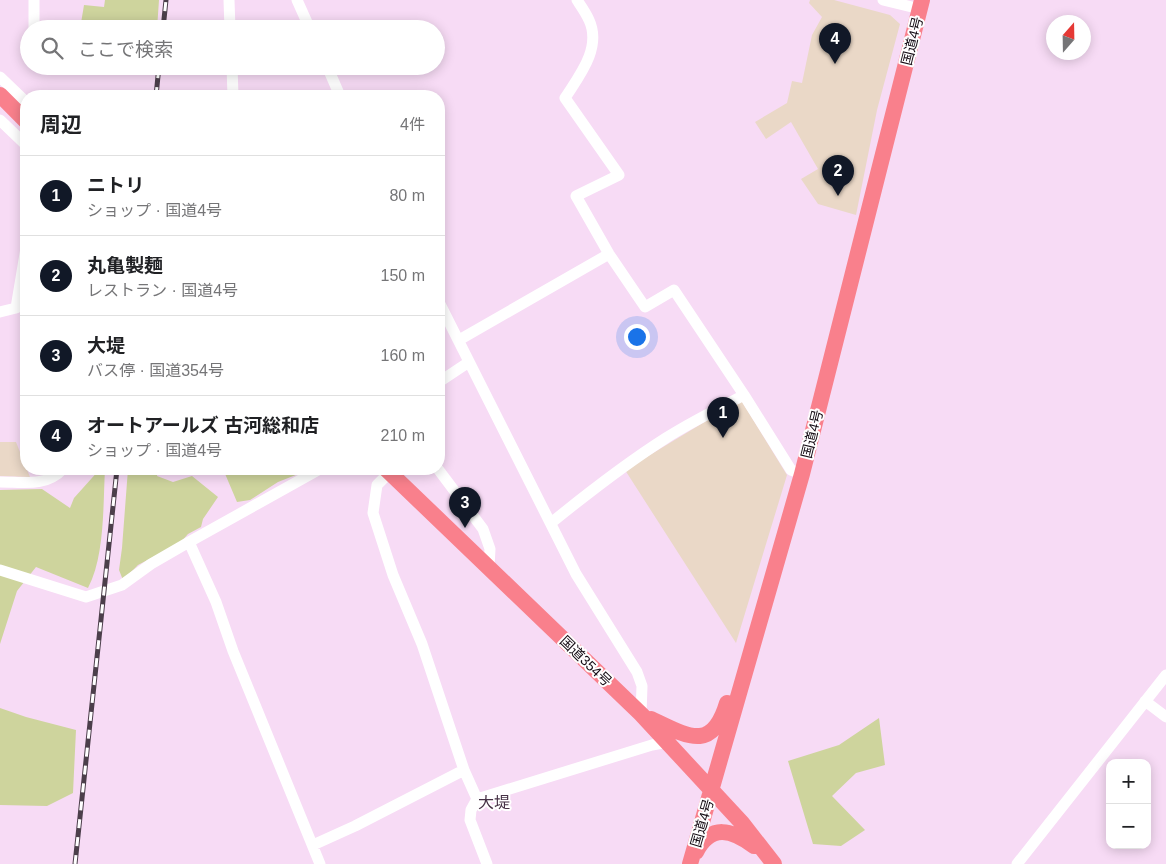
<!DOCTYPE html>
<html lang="ja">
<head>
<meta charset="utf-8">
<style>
  body { margin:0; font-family:Arial,"Noto Sans JP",sans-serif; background:#f2f2f2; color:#202124 }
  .controls { position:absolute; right:15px; bottom:15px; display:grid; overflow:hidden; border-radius:10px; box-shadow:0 2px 12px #0003 }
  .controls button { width:45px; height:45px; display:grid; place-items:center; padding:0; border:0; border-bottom:1px solid #e0e0e0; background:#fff; color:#202124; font:25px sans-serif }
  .compass { position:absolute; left:1046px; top:15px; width:45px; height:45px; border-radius:50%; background:#fff; box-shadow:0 2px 12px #0003; rotate:20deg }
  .you { position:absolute; left:636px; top:336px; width:18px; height:18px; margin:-12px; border:4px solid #fff; border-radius:50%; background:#1a73e8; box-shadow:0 0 0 8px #1a73e833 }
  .badge { display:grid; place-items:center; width:32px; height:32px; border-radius:50%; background:#111827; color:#fff; font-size:16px; font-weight:700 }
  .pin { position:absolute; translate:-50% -41px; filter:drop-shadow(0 1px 2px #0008) }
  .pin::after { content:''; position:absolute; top:26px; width:18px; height:15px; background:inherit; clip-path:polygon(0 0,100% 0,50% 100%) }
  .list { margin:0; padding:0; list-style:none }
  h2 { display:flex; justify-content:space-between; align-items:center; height:65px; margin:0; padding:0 20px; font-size:21px }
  h2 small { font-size:16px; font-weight:400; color:#757577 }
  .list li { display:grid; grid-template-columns:32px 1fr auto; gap:15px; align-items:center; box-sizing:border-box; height:80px; padding:0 20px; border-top:1px solid #e0e0e0 }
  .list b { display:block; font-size:19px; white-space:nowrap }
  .list p { margin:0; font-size:16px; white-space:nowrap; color:#757577 }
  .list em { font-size:16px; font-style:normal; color:#757577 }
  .icon { flex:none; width:28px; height:28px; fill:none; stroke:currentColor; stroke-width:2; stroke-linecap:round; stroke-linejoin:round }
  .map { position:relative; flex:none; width:1166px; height:864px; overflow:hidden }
  .search { position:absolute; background:#fff; box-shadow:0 2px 12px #0003; left:20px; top:20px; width:425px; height:55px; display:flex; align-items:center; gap:12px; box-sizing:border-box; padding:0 18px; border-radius:28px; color:#757577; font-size:19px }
  .panel { position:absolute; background:#fff; box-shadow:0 2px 12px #0003; left:20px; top:90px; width:425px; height:385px; border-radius:20px }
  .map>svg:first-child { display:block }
  .commercial { fill:#ead8c7 }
  .green { fill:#ced49d }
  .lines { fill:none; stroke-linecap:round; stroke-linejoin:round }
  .minor { stroke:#fff; stroke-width:11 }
  .highway { stroke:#f9808c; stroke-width:16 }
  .rail-casing { stroke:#4c3f4b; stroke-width:5 }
  .rail { stroke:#fff; stroke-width:3; stroke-dasharray:9; stroke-linecap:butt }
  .labels { text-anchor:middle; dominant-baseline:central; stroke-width:4; stroke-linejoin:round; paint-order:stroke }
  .street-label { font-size:14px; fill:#150c14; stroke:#fff }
  .quarter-label { font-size:16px; fill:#463145; stroke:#fff }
</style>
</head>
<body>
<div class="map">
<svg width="1166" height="864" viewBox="0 0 1166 864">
  <rect width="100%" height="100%" fill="#f7dbf5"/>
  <!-- commercial -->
  <path class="commercial" d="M810 0H834L890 15 900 24 877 110 856 215 818 204 801 179 818 169 791 122 766 139 755 122 787 103 792 81 802 83 812 35 822 17 809 3Z
    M741 400 787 475 736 643 625 470Z
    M0 442H16L30 477 0 476Z"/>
  <!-- green -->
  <path class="green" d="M105 0H159L157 29H80L84 5 104 7Z
    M100 469H105C103 504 105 556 88 588L36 567 17 591 0 644V490L42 489 70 508 74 498Z
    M128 469H158L157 476 173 482 192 476 218 497 203 519 201 527 188 534 180 543 138 565 123 580 119 570 122 548Z
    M223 469H311L278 482 250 500 237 502Z
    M0 708 26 717 76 730 73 793 47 806 0 805Z
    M879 718 885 765 856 773 832 796 865 830 841 846 813 844 788 761 839 745Z"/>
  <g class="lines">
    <!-- minor -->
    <path class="minor" d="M229 0 230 29
      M297 0 310 29
      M577 0C581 6 586 13 589 20 602 48 579 76 565 98L619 175 576 196 609 254 645 307 674 290 744 395 791 470 802 474
      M883 0 920 9
      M34 29V0
      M232 66 233 96
      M327 66 340 96
      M0 77 26 102
      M0 120 26 145
      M439 302 576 574 637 672 642 686 641 714
      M0 312 16 308 26 248
      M459 340 609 254
      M439 382 469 362
      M438 469 483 529 490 549 489 567
      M390 472 377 485 373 513 393 575 422 644 464 770 477 799
      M0 482C24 482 46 487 63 469
      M551 523C588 493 625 464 666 438 691 422 718 409 744 395
      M189 542 216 602 233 651 320 864
      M0 570 86 597 122 585 151 564 189 542 320 469
      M1145 701 1166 717
      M313 845 355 826 464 770
      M487 864 470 820 471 810 477 799 652 745 668 742
      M1017 864 1166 675"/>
    <!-- highway -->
    <path class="highway" d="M0 95 26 121
      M386 469 641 714 742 823 774 864
      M651 719C687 736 712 753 727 703
      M696 852C711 823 732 830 754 846
      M690 864 802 474 922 0"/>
    <!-- rail casing -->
    <g class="rail-casing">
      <path id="rail" d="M163 29 166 0
        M156 96 159 66
        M75 864 117 469"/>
    </g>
    <!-- rail -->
    <use href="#rail" class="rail"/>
  </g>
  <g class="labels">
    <!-- street labels -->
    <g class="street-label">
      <text transform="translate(912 41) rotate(-76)">国道4号</text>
      <text transform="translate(812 434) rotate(-76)">国道4号</text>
      <text transform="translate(586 661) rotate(44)">国道354号</text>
      <text transform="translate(702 823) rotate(-74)">国道4号</text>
    </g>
    <!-- quarter labels -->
    <g class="quarter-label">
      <text x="494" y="802">大堤</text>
    </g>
  </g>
</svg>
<div class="controls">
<button>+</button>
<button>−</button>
</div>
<svg class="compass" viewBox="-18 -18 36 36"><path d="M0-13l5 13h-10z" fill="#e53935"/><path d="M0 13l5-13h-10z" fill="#757577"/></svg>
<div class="you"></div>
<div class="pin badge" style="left:723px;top:438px">1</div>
<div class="pin badge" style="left:838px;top:196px">2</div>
<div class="pin badge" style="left:465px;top:528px">3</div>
<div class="pin badge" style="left:835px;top:64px">4</div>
<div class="search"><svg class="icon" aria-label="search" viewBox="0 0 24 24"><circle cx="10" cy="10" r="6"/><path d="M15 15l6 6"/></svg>ここで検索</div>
<section class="panel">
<h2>周辺<small>4件</small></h2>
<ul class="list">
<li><span class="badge">1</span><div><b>ニトリ</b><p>ショップ · 国道4号</p></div><em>80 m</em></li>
<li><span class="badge">2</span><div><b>丸亀製麺</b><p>レストラン · 国道4号</p></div><em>150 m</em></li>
<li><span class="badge">3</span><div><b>大堤</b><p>バス停 · 国道354号</p></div><em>160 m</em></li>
<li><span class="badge">4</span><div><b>オートアールズ 古河総和店</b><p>ショップ · 国道4号</p></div><em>210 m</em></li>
</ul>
</section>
</div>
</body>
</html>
